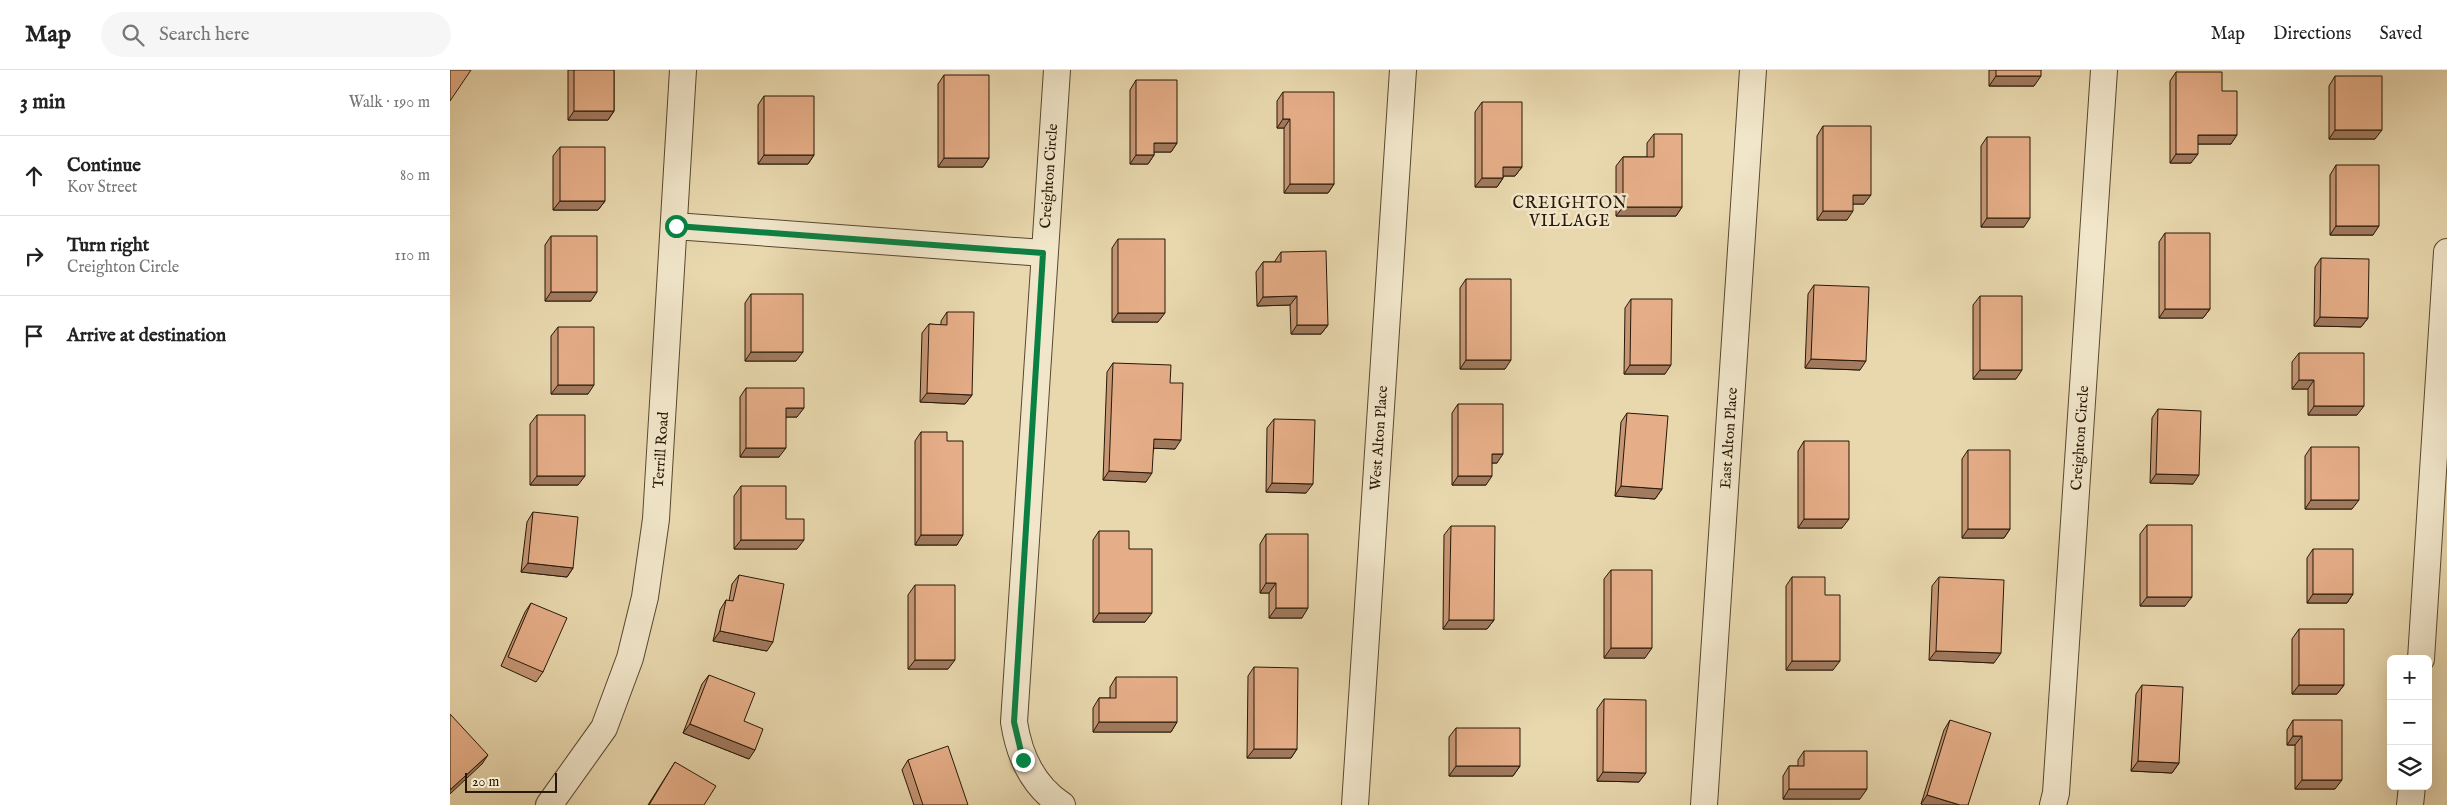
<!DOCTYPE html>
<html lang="en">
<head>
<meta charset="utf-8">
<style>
  body { margin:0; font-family:"IM FELL English",serif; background:#f6f6f6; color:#222 }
  .controls { position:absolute; right:15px; bottom:15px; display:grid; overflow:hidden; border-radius:8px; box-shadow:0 5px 20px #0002 }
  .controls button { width:45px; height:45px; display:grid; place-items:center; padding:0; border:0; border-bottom:1px solid #e0e0e0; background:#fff; color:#222; font:25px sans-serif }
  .scale { position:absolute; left:15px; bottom:12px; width:92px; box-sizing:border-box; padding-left:5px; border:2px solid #271807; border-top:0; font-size:14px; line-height:18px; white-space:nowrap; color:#271807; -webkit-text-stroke:4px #f1e6ca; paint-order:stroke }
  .stop { position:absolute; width:15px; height:15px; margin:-11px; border:4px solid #0b8043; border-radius:50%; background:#fff }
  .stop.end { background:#0b8043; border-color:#fff; box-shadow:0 1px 5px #0008 }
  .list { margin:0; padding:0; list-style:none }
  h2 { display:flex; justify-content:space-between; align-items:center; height:65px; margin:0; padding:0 20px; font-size:21px }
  h2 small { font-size:16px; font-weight:400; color:#767676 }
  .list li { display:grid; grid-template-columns:32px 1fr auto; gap:15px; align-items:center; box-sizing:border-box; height:80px; padding:0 20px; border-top:1px solid #e0e0e0 }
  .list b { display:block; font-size:19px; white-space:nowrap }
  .list p { margin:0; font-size:16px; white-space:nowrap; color:#767676 }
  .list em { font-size:16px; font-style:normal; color:#767676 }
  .icon { flex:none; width:28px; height:28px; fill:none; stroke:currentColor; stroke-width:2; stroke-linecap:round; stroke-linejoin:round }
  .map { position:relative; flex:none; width:1997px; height:735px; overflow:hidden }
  header { display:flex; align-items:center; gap:30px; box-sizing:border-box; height:70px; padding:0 25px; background:#fff; border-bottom:1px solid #e0e0e0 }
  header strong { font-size:24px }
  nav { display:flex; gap:28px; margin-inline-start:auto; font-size:18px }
  .search { width:350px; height:45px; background:#f6f6f6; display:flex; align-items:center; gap:12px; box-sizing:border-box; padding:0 18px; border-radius:28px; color:#767676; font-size:19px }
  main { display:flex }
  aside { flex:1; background:#fff }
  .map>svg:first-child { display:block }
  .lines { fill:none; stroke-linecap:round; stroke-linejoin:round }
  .minor-casing { stroke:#584831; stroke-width:28 }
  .minor { stroke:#f1e6ca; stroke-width:26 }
  .wall { fill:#c69675; stroke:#271807 }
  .shaded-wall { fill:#a17a5f; stroke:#271807 }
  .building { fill:#e6ae88; stroke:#271807 }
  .route { stroke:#0b8043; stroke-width:6 }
  .labels { text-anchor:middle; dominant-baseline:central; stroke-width:5; stroke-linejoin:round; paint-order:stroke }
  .street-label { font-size:15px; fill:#271807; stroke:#f1e6ca }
  .neighbourhood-label { font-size:16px; letter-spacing:1px; fill:#271807; stroke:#f1e6ca }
</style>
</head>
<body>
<header>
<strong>Map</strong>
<div class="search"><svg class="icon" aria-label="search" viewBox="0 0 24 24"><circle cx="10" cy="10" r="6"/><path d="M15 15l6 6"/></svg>Search here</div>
<nav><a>Map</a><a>Directions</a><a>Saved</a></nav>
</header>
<main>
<aside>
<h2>3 min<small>Walk · 190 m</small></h2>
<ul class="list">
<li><svg class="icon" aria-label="ahead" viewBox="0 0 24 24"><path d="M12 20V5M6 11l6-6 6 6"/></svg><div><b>Continue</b><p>Kov Street</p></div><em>80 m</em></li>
<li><svg class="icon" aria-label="right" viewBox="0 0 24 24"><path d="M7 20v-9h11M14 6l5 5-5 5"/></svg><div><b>Turn right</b><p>Creighton Circle</p></div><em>110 m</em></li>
<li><svg class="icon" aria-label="arrive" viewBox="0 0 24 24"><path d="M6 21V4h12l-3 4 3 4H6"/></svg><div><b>Arrive at destination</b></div></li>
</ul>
</aside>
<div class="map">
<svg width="1997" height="735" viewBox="0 0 1997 735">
  <rect width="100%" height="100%" fill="#e9d8ae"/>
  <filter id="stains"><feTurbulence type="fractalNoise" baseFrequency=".004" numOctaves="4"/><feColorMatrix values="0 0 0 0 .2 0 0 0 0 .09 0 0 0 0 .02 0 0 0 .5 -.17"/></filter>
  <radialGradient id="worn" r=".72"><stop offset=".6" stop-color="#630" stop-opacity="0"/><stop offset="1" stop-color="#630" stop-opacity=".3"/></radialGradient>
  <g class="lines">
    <!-- minor casing -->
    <g class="minor-casing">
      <path id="minor" d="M607 0 564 652C569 685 583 716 612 735
        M225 156 593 183
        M1971 589 1997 182
        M99 735 154 658 180 588 195 527 206 449 233 0
        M905 735 953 0
        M1254 735 1303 0
        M1603 735 1606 723 1654 0
        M1960 735 1962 716"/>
    </g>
    <!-- minor -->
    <use href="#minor" class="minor"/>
  </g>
  <!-- wall -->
  <path class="wall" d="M118 0H164V41L158 50H118Z
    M1539 0H1591L1584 16H1539Z
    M1726 2 1772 21 1781 74H1748L1741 93H1720V11Z
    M494 5 539 88 533 97H488V14Z
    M1885 6 1925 69H1879V16Z
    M686 10 727 73 721 82H704V85L698 94H680V20Z
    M833 22 884 114 878 123H834V58H827V31Z
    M314 26 364 85 358 94H308V35Z
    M1032 32 1072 97 1065 106H1053V108L1047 117H1025V42Z
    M1373 56 1414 134H1403L1397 150H1367V66Z
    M1204 64 1232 137 1226 146H1166V96L1173 87H1197V73Z
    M1537 67 1574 157H1531V76Z
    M110 77 155 131 148 140H103V86Z
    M1886 95 1923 165H1880V105Z
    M1715 163 1760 239 1753 248H1709V172Z
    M101 166 141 231H95V175Z
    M668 169 708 252H662V178Z
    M831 182 878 255 871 264H841L840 235 807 236 806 202 813 192H825V191Z
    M1871 188 1918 248 1911 257 1864 256 1865 197Z
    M1016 209 1055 299H1010V218Z
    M1364 215 1410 300 1355 298 1358 224Z
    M301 224 346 291H295V233Z
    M1530 226 1566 309H1523V235Z
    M1181 229 1215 304H1174L1175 238Z
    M497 242 522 325 515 334 470 332 472 263 479 254 491 255V251Z
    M108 257 138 324H101V266Z
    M1849 283 1907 345H1858V319H1842V292Z
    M663 293 720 313 725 379 704 378 696 412 653 410 657 302Z
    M296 318 347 347H336L329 387H290V327Z
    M1008 334 1047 393H1042L1036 415H1002V343Z
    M1708 339 1743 414 1700 413 1702 348Z
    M1177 343 1212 419 1205 429 1165 426 1171 352Z
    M87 345 128 415H80V354Z
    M824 349 856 423 816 422 817 358Z
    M471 362 497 371 507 475H465V371Z
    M1354 371 1392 458H1348V381Z
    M1861 377 1902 439H1855V386Z
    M1518 380 1560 459 1554 468H1512V389Z
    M291 416 336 449 347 479H284V426Z
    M83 442 123 498 117 507 71 502 77 452Z
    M1697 455 1735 536H1690V464Z
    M1001 456 1044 550 1037 559H993L994 465Z
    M649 461 679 479 695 552H643V470Z
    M816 464 852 548H819V523H810V474Z
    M1863 479 1903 524 1897 533H1857V488Z
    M1161 500 1195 588H1154V509Z
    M289 505 317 581 263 571 270 540 276 530 279 531 282 514Z
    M1342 507 1375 525 1383 600H1336V516Z
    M1489 507 1544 593 1479 590 1482 516Z
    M465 515 498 599H458V525Z
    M81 533 93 602 86 612 51 596 75 542Z
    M1849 559 1894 615 1887 624H1842V569Z
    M804 597 847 679 841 688H797L798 606Z
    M259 605 294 651 299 689 233 663 252 614Z
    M666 607 727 652 721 662H643V638L649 628H660V617Z
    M1692 615 1729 693 1722 703 1681 701 1686 624Z
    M1154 629 1189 712 1147 711V639Z
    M1500 650 1518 735 1471 734 1494 660Z
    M1843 650 1885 719H1845V675H1837V660Z
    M1006 658 1070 696 1063 706H999V667Z
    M1354 681 1410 729H1333V706L1339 696H1348V690Z
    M458 690 518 735H464L452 700Z
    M225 692 254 735H198Z"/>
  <!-- shaded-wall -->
  <path class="shaded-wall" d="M1546 6H1591L1584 16H1539Z
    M124 41H164L158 50H118Z
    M833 49H840L834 58H827Z
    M1885 60H1932L1925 69H1879Z
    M1748 65H1787L1781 74H1741Z
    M704 73H727L721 82H698Z
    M1726 84H1748L1741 93H1720Z
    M314 85H364L358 94H308Z
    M686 85H704L698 94H680Z
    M494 88H539L533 97H488Z
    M1053 97H1072L1065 106H1047Z
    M1032 108H1053L1047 117H1025Z
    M840 114H884L878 123H834Z
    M1403 125H1421L1414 134H1397Z
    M110 131H155L148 140H103Z
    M1173 137H1232L1226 146H1166Z
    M1373 141H1403L1397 150H1367Z
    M1537 148H1580L1574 157H1531Z
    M1886 156H1929L1923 165H1880Z
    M101 222H147L141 231H95Z
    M847 226 840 235 807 236 813 227Z
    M1715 239H1760L1753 248H1709Z
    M668 243H715L708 252H662Z
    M1870 247 1918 248 1911 257 1864 256Z
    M847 255H878L871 264H841Z
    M301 282H353L346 291H295Z
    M1361 289 1416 291 1410 300 1355 298Z
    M1016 290H1061L1055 299H1010Z
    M1180 295H1221L1215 304H1174Z
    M1530 300H1572L1566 309H1523Z
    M1849 310H1864L1858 319H1842Z
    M108 315H144L138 324H101Z
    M477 323 522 325 515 334 470 332Z
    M1864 336H1914L1907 345H1858Z
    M336 338H354L347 347H329Z
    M704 369 731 370 725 379 698 378Z
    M296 378H336L329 387H290Z
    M1042 384H1053L1047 393H1036Z
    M659 401 702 403 696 412 653 410Z
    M1706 404 1749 405 1743 414 1700 413Z
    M87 406H135L128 415H80Z
    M1008 406H1042L1036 415H1002Z
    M822 413 863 414 856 423 816 422Z
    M1171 416 1212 419 1205 429 1165 426Z
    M1861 430H1909L1902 439H1855Z
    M1354 449H1399L1392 458H1348Z
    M1518 459H1560L1554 468H1512Z
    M471 465H513L507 475H465Z
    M291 470H354L347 479H284Z
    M78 493 123 498 117 507 71 502Z
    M816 513H826L819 523H810Z
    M1863 524H1903L1897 533H1857Z
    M1697 527H1742L1735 536H1690Z
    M826 538H858L852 548H819Z
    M649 543H702L695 552H643Z
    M999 550H1044L1037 559H993Z
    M270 561 323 572 317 581 263 571Z
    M1161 578H1202L1195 588H1154Z
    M1486 581 1551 583 1544 593 1479 590Z
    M465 590H505L498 599H458Z
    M1342 591H1390L1383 600H1336Z
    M1849 615H1894L1887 624H1842Z
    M649 652H727L721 662H643Z
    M240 654 305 680 299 689 233 663Z
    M1843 666H1852L1845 675H1837Z
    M804 679H847L841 688H797Z
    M38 685 32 694 0 724V721L1 719Z
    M1688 691 1729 693 1722 703 1681 701Z
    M1006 696H1070L1063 706H999Z
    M1153 702 1196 703 1189 712 1147 711Z
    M1852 710H1892L1885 719H1845Z
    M1339 719H1417L1410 729H1333Z
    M1477 725 1510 735H1473L1471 734Z"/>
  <!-- building -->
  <path class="building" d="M0 0H21L0 31Z
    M124 0H164V41H124Z
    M1546 0H1591V6H1546Z
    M1726 2H1772V21H1787V65H1748V84H1726Z
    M494 5H539V88H494Z
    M1885 6H1932V60H1885Z
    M686 10H727V73H704V85H686Z
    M833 22H884V114H840V49H833Z
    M314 26H364V85H314Z
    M1032 32H1072V97H1053V108H1032Z
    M1373 56H1421V125H1403V141H1373Z
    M1204 64H1232V137H1173V87H1204Z
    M1537 67H1580V148H1537Z
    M110 77H155V131H110Z
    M1886 95H1929V156H1886Z
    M1715 163H1760V239H1715Z
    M101 166H147V222H101Z
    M668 169H715V243H668Z
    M876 181 878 255H847V226L813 227V192H831V182Z
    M1871 188 1919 189 1918 248 1870 247Z
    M1016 209H1061V290H1016Z
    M1364 215 1419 217 1416 291 1361 289Z
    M301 224H353V282H301Z
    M1530 226H1572V300H1530Z
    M1181 229H1222L1221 295H1180Z
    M497 242H524L522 325 477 323 479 254 497 255Z
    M108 257H144V315H108Z
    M1849 283H1914V336H1864V310H1849Z
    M663 293 721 295 720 313H733L731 370 704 369 702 403 659 401Z
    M296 318H354V338H336V378H296Z
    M1008 334H1053V384H1042V406H1008Z
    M1708 339 1751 341 1749 405 1706 404Z
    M1177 343 1218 346 1212 419 1171 416Z
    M87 345H135V406H87Z
    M824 349 865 350 863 414 822 413Z
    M471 362H497V371H513V465H471Z
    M1354 371H1399V449H1354Z
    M1861 377H1909V430H1861Z
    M1518 380H1560V459H1518Z
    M291 416H336V449H354V470H291Z
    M83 442 128 447 123 498 78 493Z
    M1697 455H1742V527H1697Z
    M1001 456H1045L1044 550H999Z
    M649 461H679V479H702V543H649Z
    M816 464H858V538H826V513H816Z
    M1863 479H1903V524H1863Z
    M1161 500H1202V578H1161Z
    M289 505 334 514 323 572 270 561 276 530 283 531Z
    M1342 507H1375V525H1390V591H1342Z
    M1489 507 1554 510 1551 583 1486 581Z
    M465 515H505V590H465Z
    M81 533 117 548 93 602 58 587Z
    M1849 559H1894V615H1849Z
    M804 597 848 598 847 679H804Z
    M259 605 305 623 294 651 313 659 305 680 240 654Z
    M666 607H727V652H649V628H666Z
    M1692 615 1733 617 1729 693 1688 691Z
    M1154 629 1196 630V703L1153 702Z
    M0 644 38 685 1 719 0 718Z
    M1500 650 1541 663 1518 735H1510L1477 725Z
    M1843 650H1892V710H1852V666H1843Z
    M1006 658H1070V696H1006Z
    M498 676 518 735H473L458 690Z
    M1354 681H1417V719H1339V696H1354Z
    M225 692 266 716 254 735H199Z"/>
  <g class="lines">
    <!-- route -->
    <path class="route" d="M226 156 593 183 564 652 573 690"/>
  </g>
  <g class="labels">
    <!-- street labels -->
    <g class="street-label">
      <text transform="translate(599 106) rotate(-86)">Creighton Circle</text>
      <text transform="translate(929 368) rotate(-86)">West Alton Place</text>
      <text transform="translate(1279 368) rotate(-86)">East Alton Place</text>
      <text transform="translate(1630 368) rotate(-86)">Creighton Circle</text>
      <text transform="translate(211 380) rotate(-86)">Terrill Road</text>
    </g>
    <!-- neighbourhood labels -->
    <g class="neighbourhood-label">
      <text x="1120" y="134">CREIGHTON<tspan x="1120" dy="18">VILLAGE</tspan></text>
    </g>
  </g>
  <rect width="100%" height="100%" filter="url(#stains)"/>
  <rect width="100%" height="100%" fill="url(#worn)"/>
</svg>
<div class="controls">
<button>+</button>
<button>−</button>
<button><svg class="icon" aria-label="layers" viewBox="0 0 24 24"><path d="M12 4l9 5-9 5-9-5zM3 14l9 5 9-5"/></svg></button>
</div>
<div class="scale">20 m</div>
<div class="stop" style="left:226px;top:156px"></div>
<div class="stop end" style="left:573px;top:690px"></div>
</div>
</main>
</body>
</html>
